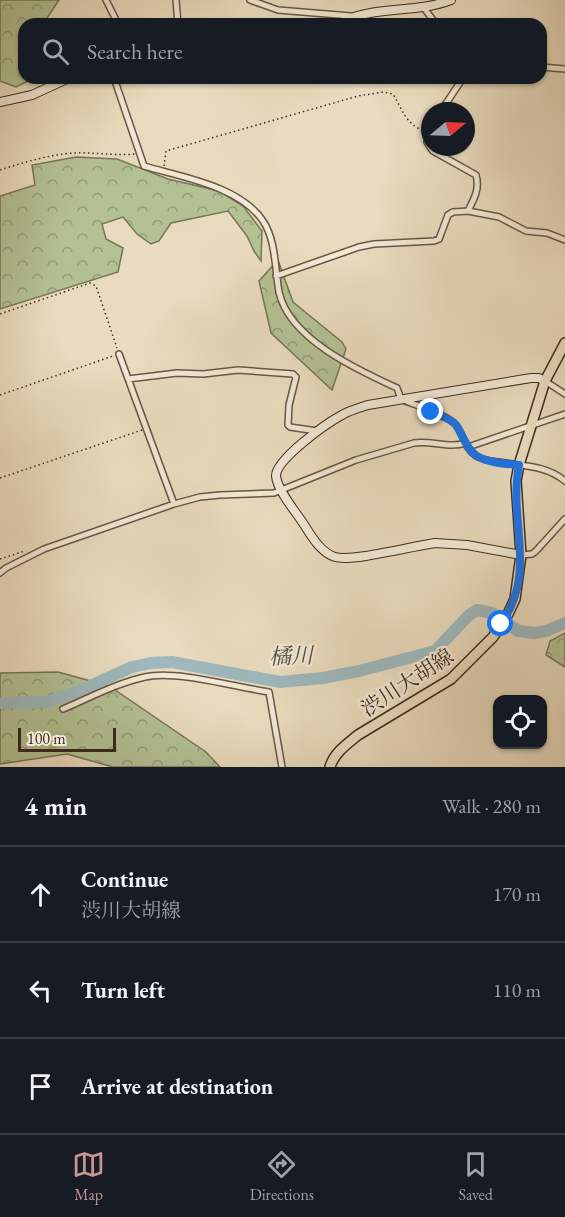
<!DOCTYPE html>
<html lang="en">
<head>
<meta charset="utf-8">
<style>
  body { margin:0; font-family:"EB Garamond","Noto Serif JP",serif; background:#20242c; color:#f1f3f6 }
  .controls { position:absolute; right:18px; bottom:18px; display:grid; overflow:hidden; border-radius:12px; box-shadow:0 2px 4px #0004 }
  .controls button { width:54px; height:54px; display:grid; place-items:center; padding:0; border:0; border-bottom:2px solid #363941; background:#171b24; color:#f1f3f6; font:30px sans-serif }
  .compass { position:absolute; left:421px; top:102px; width:54px; height:54px; border-radius:50%; background:#171b24; box-shadow:0 2px 4px #0004; rotate:71deg }
  .scale { position:absolute; left:18px; bottom:15px; width:98px; box-sizing:border-box; padding-left:6px; border:3px solid #3e2a1d; border-top:0; font-size:16px; line-height:21px; white-space:nowrap; color:#3e2a1d; -webkit-text-stroke:4px #f1e8d5; paint-order:stroke }
  .stop { position:absolute; width:18px; height:18px; margin:-14px; border:4px solid #1a73e8; border-radius:50%; background:#fff }
  .stop.end { background:#1a73e8; border-color:#fff; box-shadow:0 2px 6px #0008 }
  .list { margin:0; padding:0; list-style:none }
  h2 { display:flex; justify-content:space-between; align-items:center; height:78px; margin:0; padding:0 24px; font-size:26px }
  h2 small { font-size:20px; font-weight:400; color:#9ea1a6 }
  .list li { display:grid; grid-template-columns:39px 1fr auto; gap:18px; align-items:center; box-sizing:border-box; height:96px; padding:0 24px; border-top:2px solid #363941 }
  .list b { display:block; font-size:22px; white-space:nowrap }
  .list p { margin:0; font-size:20px; white-space:nowrap; color:#9ea1a6 }
  .list em { font-size:20px; font-style:normal; color:#9ea1a6 }
  .icon { flex:none; width:33px; height:33px; fill:none; stroke:currentColor; stroke-width:2; stroke-linecap:round; stroke-linejoin:round }
  .map { position:relative; flex:none; width:565px; height:767px; overflow:hidden }
  .search { position:absolute; background:#171b24; box-shadow:0 2px 4px #0004; left:18px; right:18px; top:18px; height:66px; display:flex; align-items:center; gap:15px; box-sizing:border-box; padding:0 21px; border-radius:18px; color:#9ea1a6; font-size:22px }
  .sheet { height:366px; background:#171b24 }
  nav { display:flex; justify-content:space-around; align-items:center; box-sizing:border-box; height:84px; border-top:2px solid #363941; background:#171b24; font-size:16px; color:#9ea1a6 }
  nav a { display:grid; justify-items:center; gap:3px }
  nav .on { color:#c59692 }
  .map>svg:first-child { display:block }
  .forest { fill:url(#forest-crowns); stroke:#787658; stroke-width:1.5 }
  .lines { fill:none; stroke-linecap:round; stroke-linejoin:round }
  .river { stroke:#9eb8bd; stroke-width:12 }
  .street-casing { stroke:#695645; stroke-width:8 }
  .secondary-casing { stroke:#3e2a1d; stroke-width:10 }
  .primary-casing { stroke:#3e2a1d; stroke-width:12 }
  .path { stroke:#3e2a1d; stroke-width:1.5; stroke-dasharray:1.5 3; stroke-linecap:butt }
  .street { stroke:#f1e8d5; stroke-width:5 }
  .secondary { stroke:#f1e8d5; stroke-width:8 }
  .primary { stroke:#e9dbbe; stroke-width:9 }
  .route { stroke:#1a73e8; stroke-width:8 }
  .labels { text-anchor:middle; dominant-baseline:central; stroke-width:4.5; stroke-linejoin:round; paint-order:stroke }
  .street-label { font-size:21px; fill:#3e2a1d; stroke:#f1e8d5 }
  .water-label { font-size:22px; font-style:italic; fill:#564e45; stroke:#f1e8d5 }
</style>
</head>
<body>
<div class="map">
<svg width="565" height="767" viewBox="0 0 565 767">
  <defs>
    <pattern id="forest-crowns" width="20" height="18" patternUnits="userSpaceOnUse" patternTransform="scale(1.5)"><rect width="20" height="18" fill="#b3c194"/><path d="M2 6a3 3 0 1 1 6 0M12 15a3 3 0 1 1 6 0" fill="none" stroke="#939d78"/></pattern>
  </defs>
  <rect width="100%" height="100%" fill="#e9dbbe"/>
  <filter id="stains"><feTurbulence type="fractalNoise" baseFrequency=".00333" numOctaves="4"/><feColorMatrix values="0 0 0 0 .2 0 0 0 0 .09 0 0 0 0 .02 0 0 0 .5 -.17"/></filter>
  <radialGradient id="worn" r=".72"><stop offset=".6" stop-color="#630" stop-opacity="0"/><stop offset="1" stop-color="#630" stop-opacity=".3"/></radialGradient>
  <!-- forest -->
  <path class="forest" d="M0 0H59L47 18 46 24H24V78H34L16 87 0 81Z
    M76 157 117 159 168 179 219 191 243 206 262 231 261 261 254 251 247 236 228 211 171 223 159 241 151 244 137 234 123 217 102 224 106 239 123 248 118 272 0 309V196L35 185 32 165Z
    M278 260 293 302 342 342 346 349 332 390 271 333 259 281Z
    M565 633V667L546 655 550 641Z
    M58 672 109 686 206 752 220 767H113L67 754 0 764V673Z"/>
  <g class="lines">
    <!-- river -->
    <path class="river" d="M0 703 46 702 79 691 132 667 151 663 172 662 280 682 323 678 359 671 435 651 468 616 477 610 492 613 518 631 534 633 546 631 565 623"/>
    <!-- street casing -->
    <g class="street-casing">
      <path id="street" d="M106 0 115 18V24
        M176 0 178 24
        M250 0 278 10 351 16
        M424 8 436 24
        M541 67 565 69
        M114 78 144 166C181 177 240 186 263 221 276 240 275 270 279 292 289 339 358 370 397 388L401 399C414 405 447 414 456 425 463 434 465 449 476 456 482 460 491 461 499 462 522 466 546 465 565 481
        M441 111 463 78
        M430 131 427 142 430 147
        M430 147 433 151 476 175C480 189 474 199 468 211L499 217 526 231 547 233 565 240
        M276 276 359 247 374 244 434 241 439 239 448 215 453 212 468 211
        M119 354 174 504
        M128 379 177 373 203 374 238 370 293 374 296 377 289 405 288 425 290 427 317 431
        M545 381 565 394
        M468 447 565 414
        M521 555 532 554 536 551 565 519
        M0 573 6 568 44 549 174 504 200 497 220 495 274 493 356 460 414 443C431 440 450 449 465 443
        M63 709C89 698 117 683 145 677 176 670 235 687 269 692L282 767"/>
    </g>
    <!-- secondary casing -->
    <g class="secondary-casing">
      <path id="secondary" d="M337 24C372 5 414 14 451 0
        M0 102 32 95 69 78
        M521 555 467 545 435 543C413 546 352 562 335 557 319 552 310 533 301 520 294 510 277 489 276 476 276 459 327 423 342 415 350 410 359 408 368 405L531 378H539L545 381"/>
    </g>
    <!-- primary casing -->
    <g class="primary-casing">
      <path id="primary" d="M330 767C334 753 347 744 358 735L451 679 493 637 508 614 515 599 521 555 516 481 519 465 545 381 565 343"/>
    </g>
    <!-- path -->
    <path class="path" d="M164 166 166 151 358 96 383 92 393 94C404 112 404 122 425 132
      M0 170C25 162 48 155 73 153 94 152 114 156 135 154
      M0 314 90 283 96 286 117 348
      M0 395 113 356
      M0 478 142 430
      M0 559 25 551"/>
    <!-- street -->
    <use href="#street" class="street"/>
    <!-- secondary -->
    <use href="#secondary" class="secondary"/>
    <!-- primary -->
    <use href="#primary" class="primary"/>
  </g>
  <g class="lines">
    <!-- route -->
    <path class="route" d="M431 412C439 415 450 418 456 425 463 435 466 449 477 456 488 463 506 464 519 465 508 521 538 571 501 624"/>
  </g>
  <g class="labels">
    <!-- street labels -->
    <g class="street-label">
      <text transform="translate(407 682) rotate(-33)">渋川大胡線</text>
    </g>
    <!-- water labels -->
    <g class="water-label">
      <text transform="translate(291 656) rotate(-2)">橘川</text>
    </g>
  </g>
  <rect width="100%" height="100%" filter="url(#stains)"/>
  <rect width="100%" height="100%" fill="url(#worn)"/>
</svg>
<div class="controls">
<button><svg class="icon" aria-label="locate" viewBox="0 0 24 24"><circle cx="12" cy="12" r="6"/><path d="M12 2v4M12 18v4M2 12h4M18 12h4"/></svg></button>
</div>
<svg class="compass" viewBox="-18 -18 36 36"><path d="M0-13l5 13h-10z" fill="#e53935"/><path d="M0 13l5-13h-10z" fill="#9ea1a6"/></svg>
<div class="scale">100 m</div>
<div class="stop" style="left:501px;top:624px"></div>
<div class="stop end" style="left:431px;top:412px"></div>
<div class="search"><svg class="icon" aria-label="search" viewBox="0 0 24 24"><circle cx="10" cy="10" r="6"/><path d="M15 15l6 6"/></svg>Search here</div>
</div>
<section class="sheet">
<h2>4 min<small>Walk · 280 m</small></h2>
<ul class="list">
<li><svg class="icon" aria-label="ahead" viewBox="0 0 24 24"><path d="M12 20V5M6 11l6-6 6 6"/></svg><div><b>Continue</b><p>渋川大胡線</p></div><em>170 m</em></li>
<li><svg class="icon" aria-label="left" viewBox="0 0 24 24"><path d="M17 20v-9H6M10 6l-5 5 5 5"/></svg><div><b>Turn left</b></div><em>110 m</em></li>
<li><svg class="icon" aria-label="arrive" viewBox="0 0 24 24"><path d="M6 21V4h12l-3 4 3 4H6"/></svg><div><b>Arrive at destination</b></div></li>
</ul>
</section>
<nav>
<a class="on"><svg class="icon" aria-label="map" viewBox="0 0 24 24"><path d="M3 6l6-2 6 2 6-2v14l-6 2-6-2-6 2zM9 4v14M15 6v14"/></svg>Map</a>
<a><svg class="icon" aria-label="directions" viewBox="0 0 24 24"><path d="M12 3l9 9-9 9-9-9zM9 14v-3h6M13 9l2 2-2 2"/></svg>Directions</a>
<a><svg class="icon" aria-label="saved" viewBox="0 0 24 24"><path d="M7 4h10v16l-5-4-5 4z"/></svg>Saved</a>
</nav>
</body>
</html>
